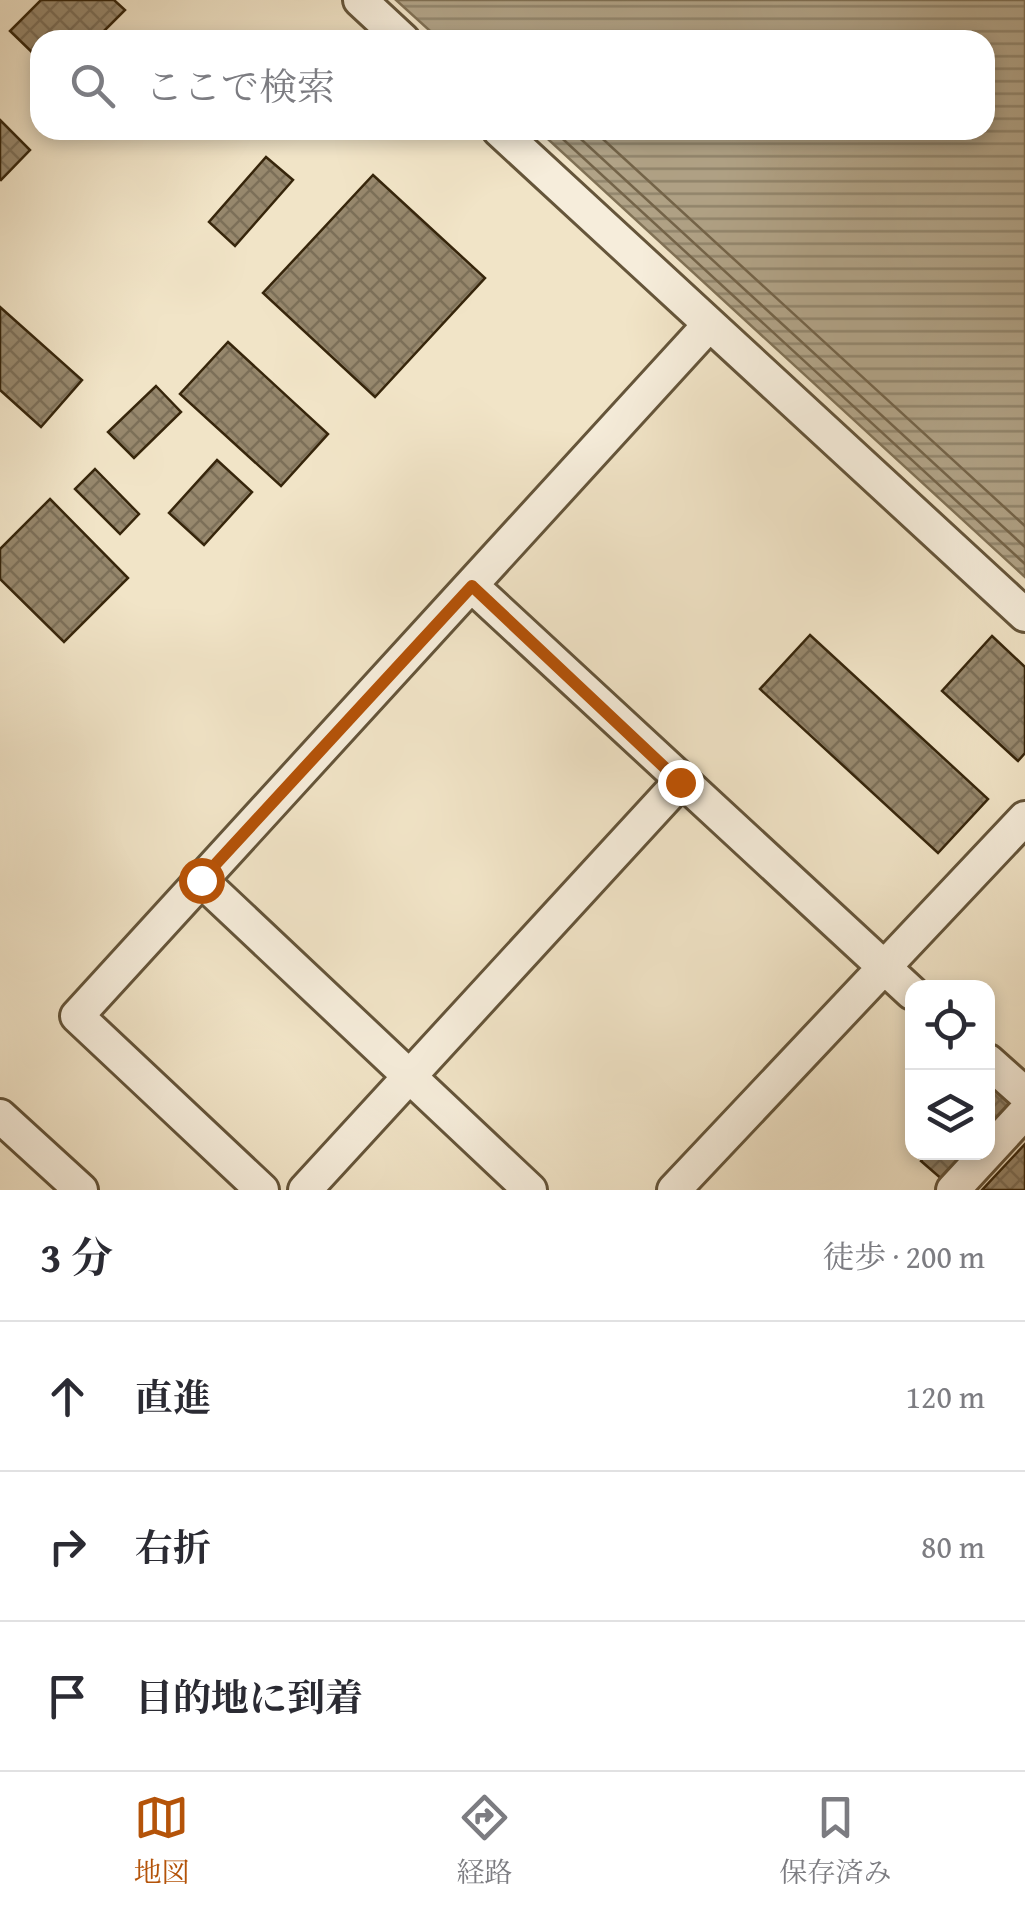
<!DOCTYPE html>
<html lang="ja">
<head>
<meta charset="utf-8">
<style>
  body { margin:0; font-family:"Gentium Book Plus","Noto Serif JP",serif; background:#f7f7f7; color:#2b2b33 }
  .controls { position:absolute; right:30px; bottom:30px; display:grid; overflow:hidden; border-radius:20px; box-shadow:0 5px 15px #0003 }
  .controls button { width:90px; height:90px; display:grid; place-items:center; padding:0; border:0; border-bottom:2px solid #e1e1e2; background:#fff; color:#2b2b33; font:50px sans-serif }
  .stop { position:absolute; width:30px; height:30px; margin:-22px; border:8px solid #b45309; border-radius:50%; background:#fff }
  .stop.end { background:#b45309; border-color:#fff; box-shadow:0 2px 10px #0008 }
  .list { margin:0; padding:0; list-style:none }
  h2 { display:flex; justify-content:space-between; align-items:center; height:130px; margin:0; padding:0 40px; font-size:42px }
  h2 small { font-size:32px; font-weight:400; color:#7c7c81 }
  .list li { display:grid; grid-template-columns:65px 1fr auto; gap:30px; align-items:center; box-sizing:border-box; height:150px; padding:0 40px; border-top:2px solid #e1e1e2 }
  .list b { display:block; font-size:38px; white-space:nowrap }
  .list em { font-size:32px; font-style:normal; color:#7c7c81 }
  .icon { flex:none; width:55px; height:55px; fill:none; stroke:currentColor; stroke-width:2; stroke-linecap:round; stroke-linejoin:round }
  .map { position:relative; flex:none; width:1025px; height:1190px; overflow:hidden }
  .search { position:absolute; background:#fff; box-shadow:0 5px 15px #0003; left:30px; right:30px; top:30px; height:110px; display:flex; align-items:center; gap:25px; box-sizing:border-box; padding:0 35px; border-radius:30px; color:#7c7c81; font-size:38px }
  .sheet { height:580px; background:#fff }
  nav { display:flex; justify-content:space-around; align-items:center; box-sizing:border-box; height:140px; border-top:2px solid #e1e1e2; background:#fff; font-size:28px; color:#7c7c81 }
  nav a { display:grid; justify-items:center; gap:5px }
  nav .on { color:#b45309 }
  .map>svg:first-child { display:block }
  .water { fill:url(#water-rules); stroke:#807155; stroke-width:2.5 }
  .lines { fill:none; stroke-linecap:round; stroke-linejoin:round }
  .shore { stroke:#746449; stroke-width:2.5 }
  .building { fill:url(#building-cross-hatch); stroke:#36250b; stroke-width:2.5 }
  .minor-casing { stroke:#65553a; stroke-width:38 }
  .minor { stroke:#f6eddb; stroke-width:32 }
  .route { stroke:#b45309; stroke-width:12 }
</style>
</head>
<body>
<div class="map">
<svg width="1025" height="1190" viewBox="0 0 1025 1190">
  <defs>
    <pattern id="water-rules" width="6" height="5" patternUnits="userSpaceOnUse" patternTransform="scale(2.5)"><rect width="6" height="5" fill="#b1a387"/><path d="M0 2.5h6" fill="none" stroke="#91856d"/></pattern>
    <pattern id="building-cross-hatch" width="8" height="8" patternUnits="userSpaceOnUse" patternTransform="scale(2.5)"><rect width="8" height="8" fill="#97886d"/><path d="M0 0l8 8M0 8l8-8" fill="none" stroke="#7c6f58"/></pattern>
  </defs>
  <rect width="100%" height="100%" fill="#f1e4c7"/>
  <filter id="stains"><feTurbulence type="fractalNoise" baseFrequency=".002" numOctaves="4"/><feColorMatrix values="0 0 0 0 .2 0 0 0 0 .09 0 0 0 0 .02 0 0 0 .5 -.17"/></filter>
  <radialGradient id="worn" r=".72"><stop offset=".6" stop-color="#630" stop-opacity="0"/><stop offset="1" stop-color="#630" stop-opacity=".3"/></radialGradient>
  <!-- water -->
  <path class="water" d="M396 0H1025V577L538 130H985V40H440Z"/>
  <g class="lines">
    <!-- shore -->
    <path class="shore" d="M553 130 1025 564
      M571 130 1025 547
      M593 130 1025 526"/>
  </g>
  <!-- building -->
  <path class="building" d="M41 0H114L125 10 95 40H40V60L10 31Z
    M0 120 30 150 1 180 0 179Z
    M266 157 293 180 235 246 209 222Z
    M373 175 485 278 375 397 263 293Z
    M0 307 82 380 41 427 0 390Z
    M228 342 328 434 281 486 180 394Z
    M156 386 181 412 134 458 108 432Z
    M217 460 252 492 204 545 169 513Z
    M95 469 139 514 120 534 75 489Z
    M50 499 128 578 64 642 0 579V549Z
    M810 635 988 799 938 853 760 689Z
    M992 636 1025 667V753L1018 761 942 691Z
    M991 1080 1014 1100 988 1131V1084Z
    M1025 1144V1190H982Z
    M928 1152H969L944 1181 921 1161Z"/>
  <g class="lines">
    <!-- minor casing -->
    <g class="minor-casing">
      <path id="minor" d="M360 0 403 40
        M499 130 1025 615
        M472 586 912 993
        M201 880 530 1190
        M988 1061 1025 1094
        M0 1116 81 1190
        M262 1190 77 1016 708 326
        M305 1190 680 782
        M674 1190 1025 818
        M953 1190 1025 1112"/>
    </g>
    <!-- minor -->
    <use href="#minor" class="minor"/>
  </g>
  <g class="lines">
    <!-- route -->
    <path class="route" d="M201 880 472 586 680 782"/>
  </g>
  <rect width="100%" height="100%" filter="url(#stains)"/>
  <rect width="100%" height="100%" fill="url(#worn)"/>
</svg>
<div class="controls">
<button><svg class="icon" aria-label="locate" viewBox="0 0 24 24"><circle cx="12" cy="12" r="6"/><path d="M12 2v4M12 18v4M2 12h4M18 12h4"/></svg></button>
<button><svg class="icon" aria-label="layers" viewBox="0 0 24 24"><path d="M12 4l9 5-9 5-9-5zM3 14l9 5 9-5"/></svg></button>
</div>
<div class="stop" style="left:201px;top:880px"></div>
<div class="stop end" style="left:680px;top:782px"></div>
<div class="search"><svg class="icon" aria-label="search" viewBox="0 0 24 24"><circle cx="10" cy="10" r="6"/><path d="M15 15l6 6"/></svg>ここで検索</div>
</div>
<section class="sheet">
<h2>3 分<small>徒歩 · 200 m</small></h2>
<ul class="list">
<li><svg class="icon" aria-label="ahead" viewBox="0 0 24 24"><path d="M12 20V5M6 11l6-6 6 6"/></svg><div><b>直進</b></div><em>120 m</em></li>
<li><svg class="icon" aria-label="right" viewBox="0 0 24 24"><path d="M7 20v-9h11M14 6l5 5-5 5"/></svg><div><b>右折</b></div><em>80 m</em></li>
<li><svg class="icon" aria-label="arrive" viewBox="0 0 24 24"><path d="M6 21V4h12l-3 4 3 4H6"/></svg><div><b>目的地に到着</b></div></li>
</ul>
</section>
<nav>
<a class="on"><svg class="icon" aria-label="map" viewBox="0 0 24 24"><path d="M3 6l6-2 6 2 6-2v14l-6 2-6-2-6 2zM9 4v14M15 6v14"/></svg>地図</a>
<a><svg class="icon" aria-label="directions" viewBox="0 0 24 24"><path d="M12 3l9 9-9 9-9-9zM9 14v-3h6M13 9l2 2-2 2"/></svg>経路</a>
<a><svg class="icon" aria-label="saved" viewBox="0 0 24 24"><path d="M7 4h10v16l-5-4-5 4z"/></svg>保存済み</a>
</nav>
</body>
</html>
